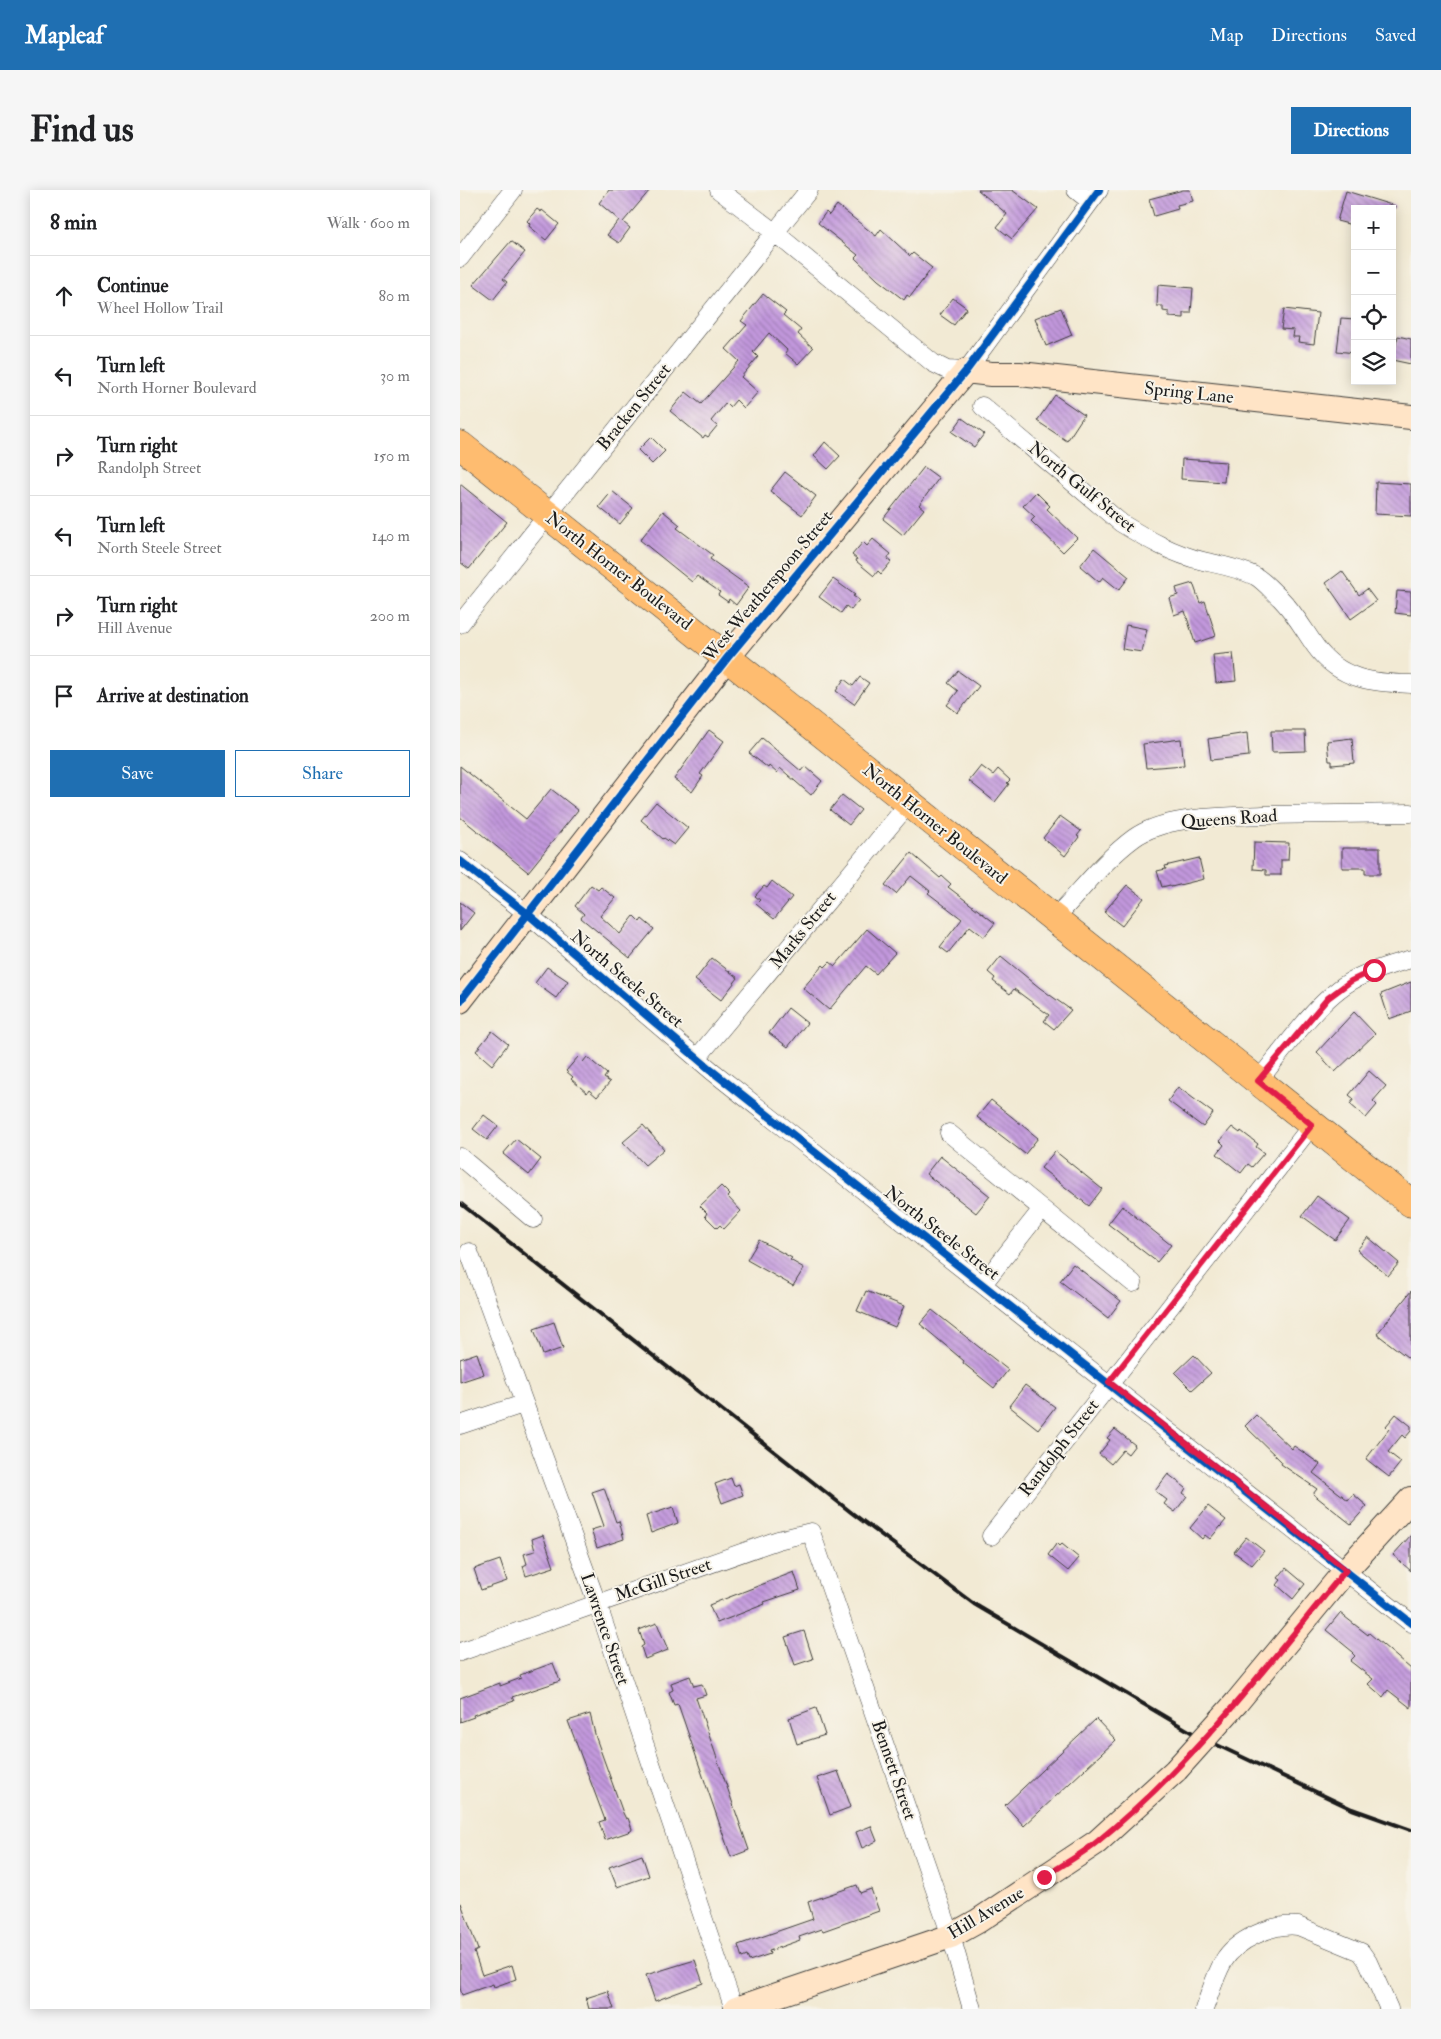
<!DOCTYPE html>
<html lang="en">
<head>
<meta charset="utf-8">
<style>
  body { margin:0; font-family:"IM FELL Double Pica",serif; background:#f6f6f6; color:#202124 }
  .controls { position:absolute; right:15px; top:15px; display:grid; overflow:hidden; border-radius:0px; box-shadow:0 2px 12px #0003 }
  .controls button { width:45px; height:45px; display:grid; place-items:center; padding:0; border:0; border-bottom:1px solid #e0e0e0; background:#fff; color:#202124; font:25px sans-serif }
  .stop { position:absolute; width:15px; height:15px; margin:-11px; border:4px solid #e11d48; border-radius:50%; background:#fff }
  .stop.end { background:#e11d48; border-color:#fff; box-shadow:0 1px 5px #0008 }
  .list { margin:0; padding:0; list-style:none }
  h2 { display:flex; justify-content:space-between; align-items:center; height:65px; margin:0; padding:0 20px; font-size:21px }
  h2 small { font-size:16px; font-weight:400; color:#757577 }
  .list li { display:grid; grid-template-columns:32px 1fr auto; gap:15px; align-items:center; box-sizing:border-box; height:80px; padding:0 20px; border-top:1px solid #e0e0e0 }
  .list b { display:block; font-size:19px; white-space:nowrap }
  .list p { margin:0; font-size:16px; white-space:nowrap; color:#757577 }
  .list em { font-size:16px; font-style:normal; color:#757577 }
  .actions { display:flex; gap:10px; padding:15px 20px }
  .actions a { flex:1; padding:11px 0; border:1px solid #1f6fb2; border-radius:0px; text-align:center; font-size:18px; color:#1f6fb2 }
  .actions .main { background:#1f6fb2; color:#fff }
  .icon { flex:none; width:28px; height:28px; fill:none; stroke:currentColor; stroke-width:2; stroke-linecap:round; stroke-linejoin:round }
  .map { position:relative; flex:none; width:951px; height:1819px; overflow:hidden; border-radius:0px }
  header { display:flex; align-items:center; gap:30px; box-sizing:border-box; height:70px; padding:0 25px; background:#1f6fb2; color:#fff }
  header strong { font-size:24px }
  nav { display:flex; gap:28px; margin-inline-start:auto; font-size:18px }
  .intro { display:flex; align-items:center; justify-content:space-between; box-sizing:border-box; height:120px; padding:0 30px }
  h1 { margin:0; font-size:35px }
  .button { padding:12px 22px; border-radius:0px; background:#1f6fb2; color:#fff; font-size:18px; font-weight:700 }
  main { display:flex; gap:30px; padding:0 30px }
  aside { flex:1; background:#fff; border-radius:0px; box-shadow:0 2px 12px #0003 }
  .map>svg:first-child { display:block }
  .building { fill:url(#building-back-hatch) }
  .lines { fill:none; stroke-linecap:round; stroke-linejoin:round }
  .street-casing { stroke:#3c3b38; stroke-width:19 }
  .secondary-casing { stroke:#3c3b38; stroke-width:26 }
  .primary-casing { stroke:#3c3b38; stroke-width:29 }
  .street { stroke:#fff; stroke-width:18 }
  .secondary { stroke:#ffe4c6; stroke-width:24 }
  .primary { stroke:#febc70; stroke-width:28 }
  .rail { stroke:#1c1c1c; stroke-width:4 }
  .secondary-bridge-casing { stroke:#3c3b38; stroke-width:26; stroke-linecap:butt }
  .secondary-bridge { stroke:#ffe4c6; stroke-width:24 }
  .cycleway-casing { stroke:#f7f3e8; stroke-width:11 }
  .cycleway { stroke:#0057b8; stroke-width:8 }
  .route { stroke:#e11d48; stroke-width:6 }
  .labels { text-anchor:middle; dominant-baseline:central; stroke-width:4; stroke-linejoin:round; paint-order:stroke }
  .street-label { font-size:18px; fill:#1c1c1c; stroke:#f7f3e8 }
</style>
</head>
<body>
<header>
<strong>Mapleaf</strong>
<nav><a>Map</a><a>Directions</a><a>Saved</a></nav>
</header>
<div class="intro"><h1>Find us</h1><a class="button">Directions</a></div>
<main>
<aside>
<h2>8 min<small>Walk · 600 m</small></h2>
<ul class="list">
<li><svg class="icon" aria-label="ahead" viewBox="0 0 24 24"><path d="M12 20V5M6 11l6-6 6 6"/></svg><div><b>Continue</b><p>Wheel Hollow Trail</p></div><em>80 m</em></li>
<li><svg class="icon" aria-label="left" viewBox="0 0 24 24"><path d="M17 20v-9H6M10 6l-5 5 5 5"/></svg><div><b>Turn left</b><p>North Horner Boulevard</p></div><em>30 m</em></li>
<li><svg class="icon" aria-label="right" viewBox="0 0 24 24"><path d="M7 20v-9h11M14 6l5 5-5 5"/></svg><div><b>Turn right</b><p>Randolph Street</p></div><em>150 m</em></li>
<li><svg class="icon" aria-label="left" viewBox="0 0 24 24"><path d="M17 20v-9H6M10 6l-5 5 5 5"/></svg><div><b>Turn left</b><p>North Steele Street</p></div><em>140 m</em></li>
<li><svg class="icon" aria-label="right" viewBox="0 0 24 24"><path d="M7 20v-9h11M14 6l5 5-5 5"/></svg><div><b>Turn right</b><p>Hill Avenue</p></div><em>200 m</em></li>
<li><svg class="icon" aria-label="arrive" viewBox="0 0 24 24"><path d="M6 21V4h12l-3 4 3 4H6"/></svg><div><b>Arrive at destination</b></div></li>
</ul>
<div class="actions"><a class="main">Save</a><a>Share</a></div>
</aside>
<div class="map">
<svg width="951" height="1819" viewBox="0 0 951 1819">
  <defs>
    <pattern id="building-back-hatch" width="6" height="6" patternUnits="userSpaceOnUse" patternTransform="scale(1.25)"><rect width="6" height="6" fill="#c298dd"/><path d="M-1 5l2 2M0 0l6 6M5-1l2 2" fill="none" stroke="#9d7bb2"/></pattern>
  </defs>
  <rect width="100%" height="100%" fill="#f7f3e8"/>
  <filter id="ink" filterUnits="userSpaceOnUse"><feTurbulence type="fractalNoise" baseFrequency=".02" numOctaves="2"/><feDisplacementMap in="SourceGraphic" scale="10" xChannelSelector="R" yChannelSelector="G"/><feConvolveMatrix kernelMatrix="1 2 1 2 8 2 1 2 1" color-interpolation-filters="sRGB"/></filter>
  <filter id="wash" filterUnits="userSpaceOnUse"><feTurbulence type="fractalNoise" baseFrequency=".0096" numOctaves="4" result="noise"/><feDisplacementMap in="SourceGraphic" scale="20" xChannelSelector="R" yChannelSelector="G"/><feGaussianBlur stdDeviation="1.12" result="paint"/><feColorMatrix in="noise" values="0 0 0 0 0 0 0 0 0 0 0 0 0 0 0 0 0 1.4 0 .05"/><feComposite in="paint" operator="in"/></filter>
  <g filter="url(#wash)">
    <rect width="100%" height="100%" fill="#f2ead4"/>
    <g id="blocks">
      <!-- building -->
      <path class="building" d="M149 0H190L163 32 170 38 159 53 147 45 159 30 139 13Z
        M518 0H552L578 19 552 49 537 37 547 24Z
        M723 0H730L733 11 717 15 718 19 694 26 689 9Z
        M886 1 935 16 934 19H895L892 35 877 31Z
        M377 15 416 46 421 39 450 66 453 63 472 78 450 107 447 105 444 110 418 90 395 68 398 65 358 33 366 22 369 25Z
        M77 19 81 22 82 20 99 34 86 50 69 36 70 34 67 31Z
        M51 51 65 62 43 89 47 92 33 110 13 95Z
        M698 95 733 98 731 123H724V128L709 127V122L703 121V116H697Z
        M303 104 326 122 323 125 341 140 338 144 353 158 338 174 325 163 327 160 309 143 293 162 298 167 281 187 298 202 284 218 276 210 270 217 266 213 251 231 257 236 248 247 245 245 243 248 210 221 226 202 241 214 279 171 266 159 287 135 281 131Z
        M493 108 507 118 494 135 480 125Z
        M601 118 612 145 586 156 575 128Z
        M824 119 858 123 854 154 838 152 839 147H833L834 140 821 139Z
        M881 128 895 129V163L877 161Z
        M938 146 951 149V174L932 170Z
        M595 205 624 225 607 251 577 231Z
        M502 228 524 244 514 257 492 242Z
        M191 247 205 261 192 274 178 260Z
        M365 252 380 266 368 279 354 266Z
        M722 269 766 272 764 292 721 289Z
        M464 277 479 288 459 315 464 319 443 345 423 329Z
        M325 282 356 306 342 325 310 301Z
        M916 292 951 294V326L915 324Z
        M0 294 47 332 9 379 0 372Z
        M152 301 173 318 160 334 139 317Z
        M576 302 590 316 587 319 617 348 603 362 571 331 575 327 563 316Z
        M203 321 220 335 217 338 253 365 250 369 289 397 276 415 269 409 268 412 258 405 260 402 237 386 232 392 180 350Z
        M413 349 431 364 427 369 431 372 421 384 418 381 414 386 396 371 397 369 392 365 403 352 407 356Z
        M634 358 669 387 659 400 643 387 639 392 620 376Z
        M882 381 899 405 907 399 916 411 891 429 866 393Z
        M373 389 395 405 393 406 399 410 391 420 386 416 381 423 359 407Z
        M733 393 740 413 745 411 756 446 735 453 725 421 714 425 709 408 718 405 716 398Z
        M937 401 951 402V425L935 423Z
        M666 435 687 439 682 462 662 459Z
        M773 463 776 491 756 493 753 465Z
        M498 481 519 496 498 523 487 515 498 501 488 493Z
        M400 487 409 493 394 514 376 501 384 489 393 496Z
        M249 540 264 551 240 584 243 586 232 602 214 589Z
        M811 541H845L846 561 812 562Z
        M787 543 789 566 751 570 748 549Z
        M302 548 341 581 345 576 362 591 351 605 320 578 317 583 309 576 308 578 289 563Z
        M892 548 894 573 872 575V571H869L867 551Z
        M721 549 724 575 686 578 683 554Z
        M0 576 66 629 91 599 118 620 68 682 0 627Z
        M521 576 533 585 538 579 550 590 547 593 549 594 535 612 509 591Z
        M382 605 401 620 389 635 370 620Z
        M196 612 228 638 214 655 204 648 203 649 181 630Z
        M600 626 621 641 617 646 619 647 605 666 583 648Z
        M794 652 829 653 828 670H821V685H806V680L793 679Z
        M882 658H920V684H905V678H882Z
        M451 663 480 688 482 686 491 694 488 697 535 733 524 747 510 736 488 763 480 757 502 729 468 703 470 701 451 686 436 704 425 695Z
        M739 668 744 689 711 697 710 695 702 697 697 681 706 679 705 676Z
        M312 691 332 707 314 729 296 714 300 710 295 706 304 696 307 698Z
        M131 695 138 700 141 697 155 708 140 726 160 744 174 726 180 732 182 729 194 739 170 768 121 728 124 724 115 716Z
        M667 695 684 708 662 736 644 722Z
        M0 712 14 723 0 741Z
        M407 739 435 763 416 784 406 776 369 820 343 798 363 775 365 777 370 772 375 776Z
        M541 766 580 798 611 820 594 839 584 831 589 825 554 799 550 804 533 791 535 788 528 782Z
        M252 768 278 788 261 810 235 790Z
        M87 777 108 791 96 808 75 793Z
        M951 792V821L929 829 921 804Z
        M328 818 347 833 328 857 309 843Z
        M894 822 915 844 875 882 857 862Z
        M32 841 48 854 32 875 16 861Z
        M118 867 123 872 127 867 147 884 144 888 150 892 137 907 129 900 127 903 111 889 113 887 106 881Z
        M909 881 926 896 913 911 917 915 906 928 890 914 894 909 889 905Z
        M718 897 753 923 743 937 708 911Z
        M531 910 578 948 565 964 517 927Z
        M24 925 38 936 27 950 13 939Z
        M183 935 204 959 185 975 163 952Z
        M772 937 780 943 781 941 798 954 796 957 804 963 792 977 788 974 781 983 757 964 764 955 760 951Z
        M56 949 81 969 69 985 43 964Z
        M595 961 642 999 629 1016 581 978Z
        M480 966 530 1006 516 1023 466 984Z
        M261 996 270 1005 268 1007 281 1021 264 1039 260 1035 257 1038 245 1026 247 1023 240 1016Z
        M857 1006 890 1030 875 1050 842 1026Z
        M662 1016 711 1055 697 1072 648 1034Z
        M908 1047 939 1073 928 1086 897 1060Z
        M299 1050 332 1068 330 1070 344 1078 333 1096 287 1070Z
        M613 1074 661 1111 648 1128 600 1091Z
        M406 1101 444 1116 435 1137 397 1121Z
        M951 1101V1170L917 1144Z
        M472 1120 548 1180 534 1198 503 1173 504 1171 460 1134Z
        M94 1132 103 1158 83 1165 74 1139Z
        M17 1163 24 1184 0 1192V1169Z
        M734 1165 751 1183 732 1200 715 1183Z
        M565 1195 595 1217 578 1239 549 1216Z
        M936 1224 951 1236V1241L945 1248 942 1245 928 1262 941 1272 929 1287 906 1269 929 1239 926 1236Z
        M796 1225 832 1259 834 1256 860 1274 853 1283 888 1310 893 1304 907 1316 891 1334 853 1304 857 1299 821 1274 822 1272 785 1236Z
        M655 1239 675 1255 668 1264 663 1260 651 1274 639 1264 650 1250 647 1248Z
        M708 1284 726 1298 723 1303 727 1306 715 1322 704 1314 707 1310 695 1301Z
        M271 1288 274 1296 279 1294 283 1305 262 1313 255 1294Z
        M144 1298 156 1332 159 1331 164 1349 137 1358 131 1340 144 1336 132 1302Z
        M748 1316 766 1330 750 1349 745 1345 742 1349 730 1338Z
        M213 1317 218 1333 191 1343 186 1326Z
        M83 1345 94 1377 66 1386 63 1376 67 1374 64 1364 75 1361 72 1349Z
        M951 1345V1381L933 1365Z
        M786 1347 804 1361 792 1375 774 1362Z
        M597 1353 600 1356 602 1354 619 1368 608 1381 588 1365Z
        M40 1370 47 1391 21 1400 14 1379Z
        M826 1378 845 1394 833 1409 817 1395 821 1390 818 1388Z
        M334 1382 340 1400 304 1412 305 1414 257 1433 249 1415Z
        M880 1423 908 1445 909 1443 951 1479V1518L928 1500 923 1507 908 1494 913 1489 890 1471 895 1466 892 1463 893 1462 866 1440Z
        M197 1433 208 1460 185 1469 181 1457 184 1455 179 1440Z
        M344 1441 353 1469 335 1475 325 1447Z
        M93 1473 100 1491 52 1507 54 1511 13 1525 14 1527 0 1532V1508L40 1493V1496L61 1488 60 1485Z
        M230 1486 234 1496 242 1494 246 1505 236 1508 289 1660 271 1667 218 1514 214 1515 209 1502 213 1500 211 1493Z
        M356 1518 365 1545 337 1554 329 1528Z
        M130 1524 136 1548 163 1623 166 1629 168 1628 172 1639 171 1641 145 1650 139 1632 145 1630 108 1531Z
        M636 1529 656 1550 564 1636 545 1615Z
        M378 1581 391 1617 370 1625 357 1588Z
        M411 1636 417 1651 402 1658 396 1642Z
        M182 1665 189 1686 157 1697 149 1677Z
        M397 1695 400 1703 411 1699 419 1721 363 1741 362 1739 339 1747 340 1750 309 1761 310 1764 289 1771 287 1766 282 1768 278 1755 353 1729 348 1712Z
        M0 1713H1L18 1760 14 1762 22 1785 52 1775 56 1789 34 1797 33 1794 2 1805 0 1798Z
        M235 1770 243 1793 195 1811 186 1785Z
        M148 1801 154 1819H129L126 1808Z"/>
    </g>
  </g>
  <g filter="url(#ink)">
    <use href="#blocks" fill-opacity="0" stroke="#3c3b38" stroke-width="1"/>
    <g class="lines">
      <!-- street casing -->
      <g class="street-casing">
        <path id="street" d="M259 0 314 42 473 173 487 180 506 181 639 0
          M616 0 630 11
          M0 68 53 0
          M522 216 661 333C687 349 713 364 743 371 761 375 778 378 795 386 804 391 812 401 820 408 835 423 844 440 856 457 880 490 913 493 951 494
          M0 434 349 0
          M0 671 69 725 252 881 951 1433
          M594 729C620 702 644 670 674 648 705 625 766 627 803 625 852 624 902 624 951 623
          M237 868 449 613
          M798 891C823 861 859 808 893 790 911 780 931 775 951 769
          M489 943 673 1093
          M0 967 73 1029
          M9 1062 137 1413 274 1819
          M523 1094 582 1019
          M0 1235 63 1214
          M531 1346 852 935
          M0 1462 318 1350 351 1342 491 1746 512 1819
          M744 1819C750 1804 755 1786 763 1772 776 1749 814 1733 838 1736L901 1762 908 1772 929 1819"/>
      </g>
      <!-- secondary casing -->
      <g class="secondary-casing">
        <path id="secondary" d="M0 811 268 467 506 181 531 184H560L951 227
          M777 1512 886 1380 951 1309
          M276 1819 491 1746 518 1731 637 1652 716 1580"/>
      </g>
      <!-- primary casing -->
      <g class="primary-casing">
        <path id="primary" d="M0 255 951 1013"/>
      </g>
      <!-- street -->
      <use href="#street" class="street"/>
      <!-- secondary -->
      <use href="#secondary" class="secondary"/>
      <!-- primary -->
      <use href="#primary" class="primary"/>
      <!-- rail -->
      <path class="rail" d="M0 1013 392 1323 514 1414 736 1545 892 1619 951 1640"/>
      <!-- secondary-bridge casing -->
      <g class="secondary-bridge-casing">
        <path id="secondary-bridge" d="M716 1580 777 1512"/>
      </g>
      <!-- secondary-bridge -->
      <use href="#secondary-bridge" class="secondary-bridge"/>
      <!-- cycleway casing -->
      <g class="cycleway-casing">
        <path id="cycleway" d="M0 671 69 725 252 881 951 1433
          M0 811 268 467 506 181 639 0"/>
      </g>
      <!-- cycleway -->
      <use href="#cycleway" class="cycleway"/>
    </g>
  </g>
  <g class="lines" filter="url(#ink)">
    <!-- route -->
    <path class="route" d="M584 1687C602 1675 621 1665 638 1651 733 1574 808 1474 886 1380L649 1192 852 935 798 891 868 808 891 791 914 780"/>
  </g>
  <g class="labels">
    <!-- street labels -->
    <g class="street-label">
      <text transform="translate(729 203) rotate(6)">Spring Lane</text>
      <text transform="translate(174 217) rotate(-51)">Bracken Street</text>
      <text transform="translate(622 297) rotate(39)">North Gulf Street</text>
      <text transform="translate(159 381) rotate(38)">North Horner Boulevard</text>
      <text transform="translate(308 396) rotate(-50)">West Weatherspoon Street</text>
      <text transform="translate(769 629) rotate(-4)">Queens Road</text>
      <text transform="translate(475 634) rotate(39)">North Horner Boulevard</text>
      <text transform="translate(343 740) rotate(-51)">Marks Street</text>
      <text transform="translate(167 789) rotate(40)">North Steele Street</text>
      <text transform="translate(482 1043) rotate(38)">North Steele Street</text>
      <text transform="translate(599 1258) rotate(-52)">Randolph Street</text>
      <text transform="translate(203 1390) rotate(-19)">McGill Street</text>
      <text transform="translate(145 1439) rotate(71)">Lawrence Street</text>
      <text transform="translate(434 1580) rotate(71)">Bennett Street</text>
      <text transform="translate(526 1723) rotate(-31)">Hill Avenue</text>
    </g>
  </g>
</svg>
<div class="controls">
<button>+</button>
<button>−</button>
<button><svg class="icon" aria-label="locate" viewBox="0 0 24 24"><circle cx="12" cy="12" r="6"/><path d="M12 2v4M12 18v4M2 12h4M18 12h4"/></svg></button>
<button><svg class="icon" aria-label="layers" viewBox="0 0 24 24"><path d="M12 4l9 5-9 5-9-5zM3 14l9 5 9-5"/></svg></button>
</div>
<div class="stop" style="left:914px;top:780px"></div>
<div class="stop end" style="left:584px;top:1687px"></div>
</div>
</main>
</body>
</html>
